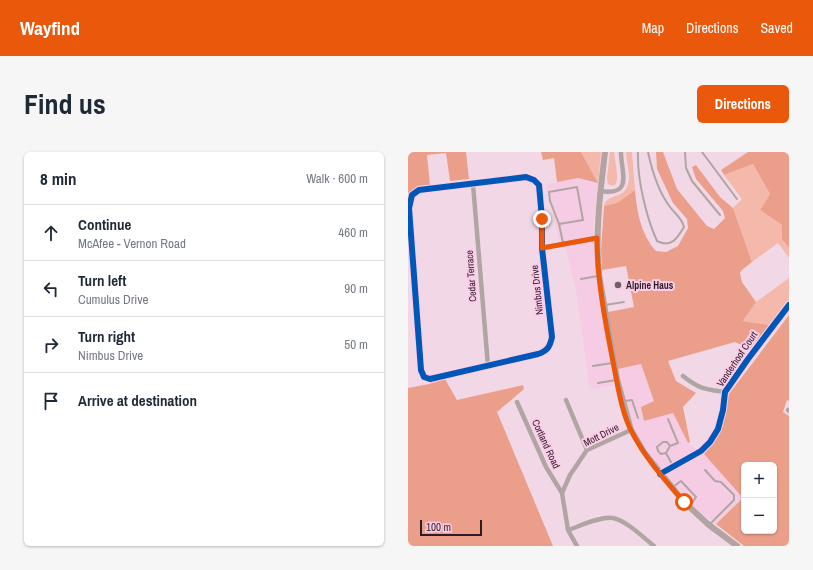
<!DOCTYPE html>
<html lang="en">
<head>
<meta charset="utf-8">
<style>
  body { margin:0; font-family:"Archivo Narrow",sans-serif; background:#f6f6f7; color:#1f2937 }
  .controls { position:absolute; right:12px; bottom:12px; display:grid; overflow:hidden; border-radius:6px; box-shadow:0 1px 3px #0004 }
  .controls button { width:36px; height:36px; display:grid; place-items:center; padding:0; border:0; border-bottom:1px solid #e0e1e3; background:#fff; color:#1f2937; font:20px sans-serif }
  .scale { position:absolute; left:12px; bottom:10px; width:62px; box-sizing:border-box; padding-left:4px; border:2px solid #2e1d27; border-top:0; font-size:11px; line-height:14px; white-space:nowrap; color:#2e1d27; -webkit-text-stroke:3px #fccde8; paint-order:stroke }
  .stop { position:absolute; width:12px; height:12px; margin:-9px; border:3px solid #ea580c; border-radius:50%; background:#fff }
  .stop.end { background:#ea580c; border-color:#fff; box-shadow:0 1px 4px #0008 }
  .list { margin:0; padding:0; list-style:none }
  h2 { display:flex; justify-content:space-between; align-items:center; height:52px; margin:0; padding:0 16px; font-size:17px }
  h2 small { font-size:13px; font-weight:400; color:#747a83 }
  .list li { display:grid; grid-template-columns:26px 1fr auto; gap:12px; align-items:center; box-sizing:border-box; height:56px; padding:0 16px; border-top:1px solid #e0e1e3 }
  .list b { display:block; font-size:15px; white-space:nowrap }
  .list p { margin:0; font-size:13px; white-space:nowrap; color:#747a83 }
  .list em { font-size:13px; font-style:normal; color:#747a83 }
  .icon { flex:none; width:22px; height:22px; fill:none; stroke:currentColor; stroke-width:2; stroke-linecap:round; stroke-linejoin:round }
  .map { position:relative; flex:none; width:381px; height:394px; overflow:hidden; border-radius:6px }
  header { display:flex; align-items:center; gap:24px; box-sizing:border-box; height:56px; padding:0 20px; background:#ea580c; color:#fff }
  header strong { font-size:19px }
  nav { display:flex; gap:22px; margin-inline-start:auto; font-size:14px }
  .intro { display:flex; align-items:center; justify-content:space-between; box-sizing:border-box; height:96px; padding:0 24px }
  h1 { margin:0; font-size:28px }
  .button { padding:10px 18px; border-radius:6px; background:#ea580c; color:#fff; font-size:14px; font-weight:700 }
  main { display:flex; gap:24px; padding:0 24px }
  aside { flex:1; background:#fff; border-radius:6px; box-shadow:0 1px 3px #0004 }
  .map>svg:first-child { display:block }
  .built { fill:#f6cce4 }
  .green { fill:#f4b9ab }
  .forest { fill:#eb9f8a; fill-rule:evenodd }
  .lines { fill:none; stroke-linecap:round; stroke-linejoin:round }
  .lane { stroke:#b1a5a3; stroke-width:2 }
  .street { stroke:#b1a5a3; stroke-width:4.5 }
  .secondary { stroke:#b3a4a3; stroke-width:6 }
  .cycleway-casing { stroke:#fccde8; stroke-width:8 }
  .cycleway { stroke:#0057b8; stroke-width:6 }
  .route { stroke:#ea580c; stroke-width:5 }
  .poi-dot { fill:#735e6a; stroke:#fccde8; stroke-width:1.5 }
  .labels { text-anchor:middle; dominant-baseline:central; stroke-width:4; stroke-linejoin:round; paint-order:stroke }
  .street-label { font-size:10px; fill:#2e1d27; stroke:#fccde8 }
  .poi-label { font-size:10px; font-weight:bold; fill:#2e1d27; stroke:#fccde8; text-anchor:start }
</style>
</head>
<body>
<header>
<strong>Wayfind</strong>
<nav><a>Map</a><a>Directions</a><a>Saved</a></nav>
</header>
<div class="intro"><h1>Find us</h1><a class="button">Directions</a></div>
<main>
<aside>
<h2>8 min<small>Walk · 600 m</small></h2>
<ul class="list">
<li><svg class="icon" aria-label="ahead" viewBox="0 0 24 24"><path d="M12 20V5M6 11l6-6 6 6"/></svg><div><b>Continue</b><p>McAfee - Vernon Road</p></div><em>460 m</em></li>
<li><svg class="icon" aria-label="left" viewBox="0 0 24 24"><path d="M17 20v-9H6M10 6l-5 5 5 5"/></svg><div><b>Turn left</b><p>Cumulus Drive</p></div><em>90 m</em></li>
<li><svg class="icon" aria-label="right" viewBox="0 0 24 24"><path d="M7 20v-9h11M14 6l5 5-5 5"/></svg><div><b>Turn right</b><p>Nimbus Drive</p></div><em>50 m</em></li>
<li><svg class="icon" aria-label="arrive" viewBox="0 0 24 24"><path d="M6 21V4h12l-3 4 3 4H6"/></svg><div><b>Arrive at destination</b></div></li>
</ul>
</aside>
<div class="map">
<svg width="381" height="394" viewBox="0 0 381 394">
  <rect width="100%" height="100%" fill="#f2d8e7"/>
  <!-- built -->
  <path class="built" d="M170 26 190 31 185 77 187 109 189 129 206 233 182 238 168 138 158 98 150 85 138 32Z
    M233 212 246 249 265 261 280 291 296 302 335 346 308 372 286 355 263 330 238 297 226 277 217 250 210 217Z"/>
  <!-- green -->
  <path class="green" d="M173 0H193L190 31Z
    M202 0H206C206 7 216 41 200 32L199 26Z
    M218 0H224L227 38 209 51 196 54C198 42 214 47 219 35 224 24 218 11 218 0Z
    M345 12 362 42 352 58 374 73V87L381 96V106L370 91 344 110 325 56 334 47 316 23Z
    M381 126V148L361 173 335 169 348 150Z"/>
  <!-- forest -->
  <path class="forest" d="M0 0H58L61 27 42 29 38 1 19 3 22 33 11 34 0 43Z
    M133 0H173L190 31 170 26 149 30 146 6 135 8Z
    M248 0H255L269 37 299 74 306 77 317 66 315 59 288 27 284 15 288 13 312 45 325 56 344 110 334 118 332 121 334 130 348 150 335 169 361 173 342 197 327 190 260 209 268 229 288 241 275 255 282 290 280 291 265 261 236 269 233 255 246 249 233 212 210 217 200 160 226 155 218 114 194 118 193 98 196 54 209 51 227 38C229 60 233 83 248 99L258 100 270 94 280 76 279 67 265 51 249 17Z
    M340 0H381V96L374 87V73L352 58 362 42 345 12 316 23 313 18Z
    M381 163V249L379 248 375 260 381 264V394H336L308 372 335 346 296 302 312 279 321 242ZM336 313H366V379H336Z
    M37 227 49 248 115 233 116 237 89 260 145 394H0V236L21 232Z"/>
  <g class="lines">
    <!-- lane -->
    <path class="lane" d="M230 0C229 26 238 65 249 89 263 96 269 87 276 75 274 66 267 62 262 55 250 39 244 19 240 0
      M277 0 278 16 284 29 312 63
      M294 0 329 47
      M151 72 142 49 141 40 169 35 175 68 151 72 155 91
      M173 127 190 124
      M197 153 216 150
      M185 214 204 211
      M190 231 208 228
      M217 249 224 248 230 266
      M260 267 270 291 262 294
      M255 290H259L262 294 258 301 253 302 250 299 249 295Z
      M258 301 265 314
      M297 318 307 329 313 330 326 343V348L302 372
      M265 335 273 329 288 345 282 354"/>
    <!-- street -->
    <path class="street" d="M118 25 126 28 131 33 134 67V96L144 185C142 195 139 199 130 202L22 227 16 225 13 218 1 56 4 43 11 38Z
      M65 32 80 214
      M192 39C226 44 213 21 213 0
      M134 96 189 86
      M275 224C291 237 297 237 317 240
      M158 248 179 298
      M109 250 138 315 154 341
      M380 258 381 259
      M252 322 293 299 302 290 310 277 315 258 317 240 340 207 381 153
      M160 378C172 374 193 364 205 366 219 369 236 386 246 394
      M169 394 160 378 154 341 162 323 179 298 223 278"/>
    <!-- secondary -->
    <path class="secondary" d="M197 0C192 41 187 82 191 123L209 227 223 278 236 300 276 350 301 373 329 394"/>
    <!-- cycleway casing -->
    <g class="cycleway-casing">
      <path id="cycleway" d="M118 25 126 28 131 33 134 67V96L144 185C142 195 139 199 130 202L22 227 16 225 13 218 1 56 4 43 11 38Z
        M252 322 293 299 302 290 310 277 315 258 317 240 340 207 381 153"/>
    </g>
    <!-- cycleway -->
    <use href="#cycleway" class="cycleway"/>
  </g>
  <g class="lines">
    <!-- route -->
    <path class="route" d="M134 67V96L189 86C189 130 198 173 206 215 210 235 214 262 224 280 237 306 257 328 276 350"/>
  </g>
  <!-- markers -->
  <circle class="poi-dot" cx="210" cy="133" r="4"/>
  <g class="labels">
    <!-- street labels -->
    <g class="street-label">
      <text transform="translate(63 124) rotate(-94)">Cedar Terrace</text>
      <text transform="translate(129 138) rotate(-96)">Nimbus Drive</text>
      <text transform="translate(329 207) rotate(-56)">Vanderhoof Court</text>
      <text transform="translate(193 283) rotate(-27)">Mott Drive</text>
      <text transform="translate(138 292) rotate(65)">Cortland Road</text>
    </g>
    <!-- poi labels -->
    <g class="poi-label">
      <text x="218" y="133">Alpine Haus</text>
    </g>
  </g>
</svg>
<div class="controls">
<button>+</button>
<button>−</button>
</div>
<div class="scale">100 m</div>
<div class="stop" style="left:276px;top:350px"></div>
<div class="stop end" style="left:134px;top:67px"></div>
</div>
</main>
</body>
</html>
